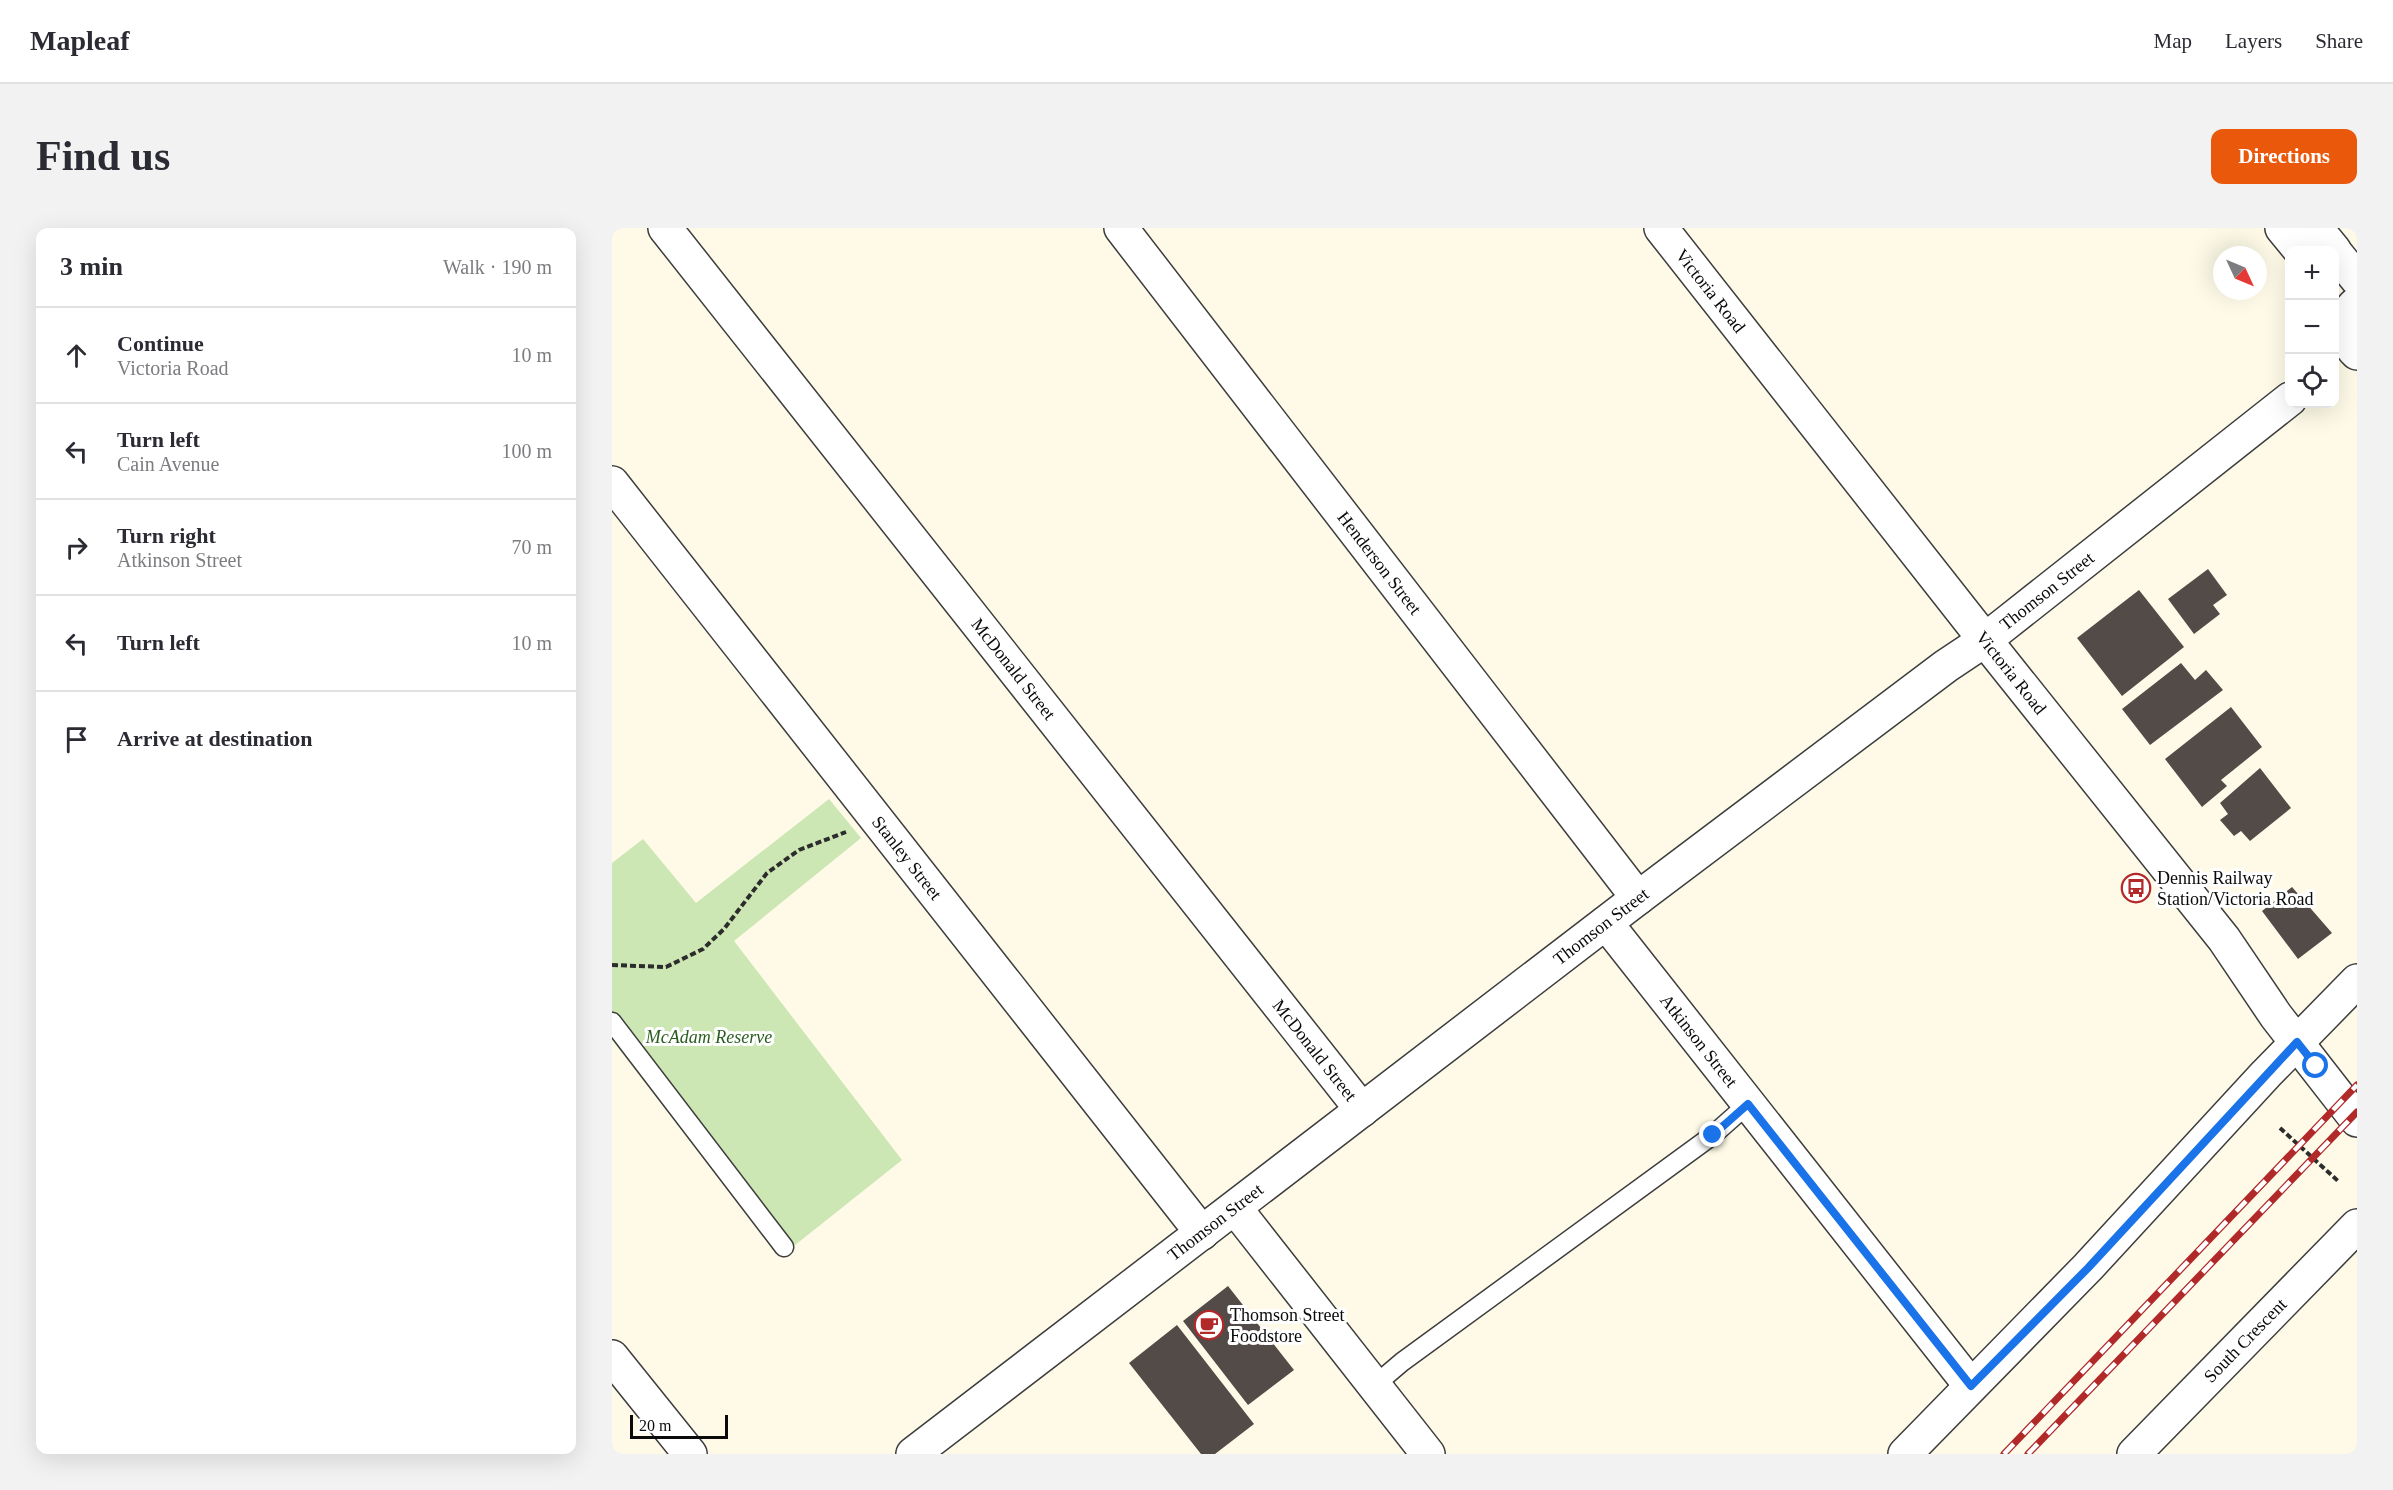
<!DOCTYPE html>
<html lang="en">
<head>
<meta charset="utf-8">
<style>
  body { margin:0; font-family:Georgia,serif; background:#f2f2f3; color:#2b2b33 }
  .controls { position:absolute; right:18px; top:18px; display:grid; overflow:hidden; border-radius:12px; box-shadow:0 6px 24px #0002 }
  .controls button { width:54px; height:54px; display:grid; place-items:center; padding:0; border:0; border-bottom:2px solid #e1e1e2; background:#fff; color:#2b2b33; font:30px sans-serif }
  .compass { position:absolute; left:1601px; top:18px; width:54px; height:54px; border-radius:50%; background:#fff; box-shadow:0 6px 24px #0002; rotate:134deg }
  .scale { position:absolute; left:18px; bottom:15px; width:98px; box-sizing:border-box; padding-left:6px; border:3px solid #0a0a0a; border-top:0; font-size:16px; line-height:21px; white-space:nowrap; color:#0a0a0a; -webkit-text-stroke:4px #fff; paint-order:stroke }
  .stop { position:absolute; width:18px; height:18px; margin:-14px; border:4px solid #1a73e8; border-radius:50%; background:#fff }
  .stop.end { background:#1a73e8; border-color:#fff; box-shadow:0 2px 6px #0008 }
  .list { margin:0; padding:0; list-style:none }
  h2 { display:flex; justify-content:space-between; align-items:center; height:78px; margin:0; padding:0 24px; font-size:26px }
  h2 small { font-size:20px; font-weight:400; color:#7c7c81 }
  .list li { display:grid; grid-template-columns:39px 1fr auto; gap:18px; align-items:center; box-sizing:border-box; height:96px; padding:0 24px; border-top:2px solid #e1e1e2 }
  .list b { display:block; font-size:22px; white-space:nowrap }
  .list p { margin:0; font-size:20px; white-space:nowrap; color:#7c7c81 }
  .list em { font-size:20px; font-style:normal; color:#7c7c81 }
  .icon { flex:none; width:33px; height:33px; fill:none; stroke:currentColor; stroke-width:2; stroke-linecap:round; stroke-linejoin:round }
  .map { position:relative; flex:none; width:1745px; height:1226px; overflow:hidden; border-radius:12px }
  header { display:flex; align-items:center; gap:36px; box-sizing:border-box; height:84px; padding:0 30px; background:#fff; border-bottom:2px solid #e1e1e2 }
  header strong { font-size:28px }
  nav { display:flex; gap:33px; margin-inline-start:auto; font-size:21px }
  .intro { display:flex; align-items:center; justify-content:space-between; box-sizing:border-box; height:144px; padding:0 36px }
  h1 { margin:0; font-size:42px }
  .button { padding:15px 27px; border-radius:12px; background:#ea580c; color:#fff; font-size:21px; font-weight:700 }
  main { display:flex; gap:36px; padding:0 36px }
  aside { flex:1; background:#fff; border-radius:12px; box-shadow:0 6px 24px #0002 }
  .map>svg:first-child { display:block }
  .green { fill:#cce6b4 }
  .building { fill:#524b47 }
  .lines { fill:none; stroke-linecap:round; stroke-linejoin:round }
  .service-casing { stroke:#3d3d3d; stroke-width:21 }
  .minor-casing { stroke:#3d3d3d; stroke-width:36 }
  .tertiary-casing { stroke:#3d3d3d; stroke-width:36 }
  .path { stroke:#2c2c2c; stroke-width:4; stroke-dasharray:6 3; stroke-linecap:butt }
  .service { stroke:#fff; stroke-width:18 }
  .minor { stroke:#fff; stroke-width:33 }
  .tertiary { stroke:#fff; stroke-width:33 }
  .rail-casing { stroke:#b2292a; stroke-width:7 }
  .rail { stroke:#fff; stroke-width:4.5; stroke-dasharray:14; stroke-linecap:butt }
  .route { stroke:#1a73e8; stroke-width:8 }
  .labels { text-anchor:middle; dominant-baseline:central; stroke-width:6; stroke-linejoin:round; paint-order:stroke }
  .street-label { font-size:18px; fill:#0a0a0a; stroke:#fff }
  .poi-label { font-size:18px; fill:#0a0a0a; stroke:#fff; text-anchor:start }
  .park-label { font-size:18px; font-style:italic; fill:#295d1e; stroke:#fff }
</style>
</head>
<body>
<header>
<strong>Mapleaf</strong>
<nav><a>Map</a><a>Layers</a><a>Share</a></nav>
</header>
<div class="intro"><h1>Find us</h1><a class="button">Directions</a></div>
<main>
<aside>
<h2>3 min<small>Walk · 190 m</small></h2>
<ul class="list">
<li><svg class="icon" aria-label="ahead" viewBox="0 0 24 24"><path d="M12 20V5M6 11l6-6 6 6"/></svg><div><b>Continue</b><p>Victoria Road</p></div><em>10 m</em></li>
<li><svg class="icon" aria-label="left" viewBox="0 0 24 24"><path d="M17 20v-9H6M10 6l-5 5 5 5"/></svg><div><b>Turn left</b><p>Cain Avenue</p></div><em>100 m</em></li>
<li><svg class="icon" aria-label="right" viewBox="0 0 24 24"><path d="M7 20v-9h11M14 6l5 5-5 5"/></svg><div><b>Turn right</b><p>Atkinson Street</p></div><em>70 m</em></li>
<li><svg class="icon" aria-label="left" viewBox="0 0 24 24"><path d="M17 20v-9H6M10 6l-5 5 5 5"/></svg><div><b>Turn left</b></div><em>10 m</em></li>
<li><svg class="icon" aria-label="arrive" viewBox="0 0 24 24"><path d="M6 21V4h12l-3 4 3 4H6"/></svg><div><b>Arrive at destination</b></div></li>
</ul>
</aside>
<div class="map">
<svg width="1745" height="1226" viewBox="0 0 1745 1226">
  <rect width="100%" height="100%" fill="#fefae7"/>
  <!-- green -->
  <path class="green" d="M217 571 249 610 122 713 290 932 168 1029 0 812V635L31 611 84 675Z"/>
  <!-- building -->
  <path class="building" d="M1596 341 1615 367 1601 377 1608 386 1582 406 1556 371Z
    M1527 362 1572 419 1510 468 1465 410Z
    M1569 435 1583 452 1594 442 1611 462 1538 517 1510 481Z
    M1619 479 1650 519 1609 552 1615 558 1590 579 1553 531Z
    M1648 540 1679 580 1638 613 1629 603 1622 608 1608 592 1616 586 1608 575Z
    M1680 659 1720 705 1686 731 1650 683Z
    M616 1058 682 1142 636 1177 571 1093Z
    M565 1097 642 1196 603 1226H589L517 1135Z"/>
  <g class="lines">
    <!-- service casing -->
    <g class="service-casing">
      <path id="service" d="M0 794 172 1019
        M763 1157 790 1134 1101 907 1136 876"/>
    </g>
    <!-- minor casing -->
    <g class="minor-casing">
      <g id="minor">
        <path id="s1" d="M53 0 750 882"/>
        <path id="s2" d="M509 0 1026 670"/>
        <path d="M1670 0 1688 22"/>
        <path d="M1704 0 1722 22"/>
        <path d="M1722 23 1745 51"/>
        <path d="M1745 75C1729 88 1731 112 1745 125"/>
        <path id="s3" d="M0 255 590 1005"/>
        <path id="s4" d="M994 695 1359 1158"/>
        <path d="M623 980 816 1226"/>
        <path d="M0 1129 78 1226"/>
        <path id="s5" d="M301 1226 1026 670 1334 438 1373 412 1678 171"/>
        <path d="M1293 1226 1476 1039 1654 846 1745 753"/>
        <path id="s6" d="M1522 1226 1745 998"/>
      </g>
    </g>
    <!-- tertiary casing -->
    <g class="tertiary-casing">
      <g id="tertiary">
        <path id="s7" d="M1049 0 1373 412 1612 711 1664 788 1745 892"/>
      </g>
    </g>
    <!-- path -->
    <path class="path" d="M0 737 54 739 91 721 112 701 155 645 187 622 234 604
      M1668 900 1726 953"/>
    <!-- service -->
    <use href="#service" class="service"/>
    <!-- minor -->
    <use href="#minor" class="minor"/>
    <!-- tertiary -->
    <use href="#tertiary" class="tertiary"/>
    <!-- rail casing -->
    <g class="rail-casing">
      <path id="rail" d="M1392 1226 1745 857
        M1416 1226 1745 884"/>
    </g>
    <!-- rail -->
    <use href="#rail" class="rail"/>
  </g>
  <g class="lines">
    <!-- route -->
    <path class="route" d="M1101 907 1136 876 1359 1158 1476 1040 1685 814 1704 838"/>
  </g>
  <!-- icons -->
  <defs>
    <g id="bus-ring" transform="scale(1.5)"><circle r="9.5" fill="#fff" stroke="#b2292a" stroke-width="1.5"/><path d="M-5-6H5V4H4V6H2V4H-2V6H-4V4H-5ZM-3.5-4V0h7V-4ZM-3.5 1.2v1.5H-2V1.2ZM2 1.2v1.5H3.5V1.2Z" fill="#b2292a"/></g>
    <g id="cafe-ring" transform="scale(1.5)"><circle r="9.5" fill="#fff" stroke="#b2292a" stroke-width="1.5"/><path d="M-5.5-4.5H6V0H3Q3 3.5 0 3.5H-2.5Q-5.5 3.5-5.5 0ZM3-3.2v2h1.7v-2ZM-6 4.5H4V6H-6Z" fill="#b2292a"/></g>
  </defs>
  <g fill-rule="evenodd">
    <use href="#bus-ring" x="1524" y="660"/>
    <use href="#cafe-ring" x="597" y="1097"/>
  </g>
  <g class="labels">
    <!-- street labels -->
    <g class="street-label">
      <text stroke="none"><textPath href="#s7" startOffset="80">Victoria Road</textPath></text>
      <text stroke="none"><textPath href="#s2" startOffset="423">Henderson Street</textPath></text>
      <text stroke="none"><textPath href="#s5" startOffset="1425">Thomson Street</textPath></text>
      <text stroke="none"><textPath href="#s1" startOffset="562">McDonald Street</textPath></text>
      <text stroke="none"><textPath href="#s7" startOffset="566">Victoria Road</textPath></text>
      <text stroke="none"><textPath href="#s3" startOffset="477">Stanley Street</textPath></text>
      <text stroke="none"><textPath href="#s5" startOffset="867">Thomson Street</textPath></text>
      <text stroke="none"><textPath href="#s4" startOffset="150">Atkinson Street</textPath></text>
      <text stroke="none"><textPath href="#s1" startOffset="1048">McDonald Street</textPath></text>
      <text stroke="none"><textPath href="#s5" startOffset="381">Thomson Street</textPath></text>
      <text stroke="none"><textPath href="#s6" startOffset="159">South Crescent</textPath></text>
    </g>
    <!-- poi labels -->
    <g class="poi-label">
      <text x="1545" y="650">Dennis Railway<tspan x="1545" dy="21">Station/Victoria Road</tspan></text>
      <text x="618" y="1087">Thomson Street<tspan x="618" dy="21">Foodstore</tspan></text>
    </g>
    <!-- park labels -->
    <g class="park-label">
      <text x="97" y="809">McAdam Reserve</text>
    </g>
  </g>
</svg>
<div class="controls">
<button>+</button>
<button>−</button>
<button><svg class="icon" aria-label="locate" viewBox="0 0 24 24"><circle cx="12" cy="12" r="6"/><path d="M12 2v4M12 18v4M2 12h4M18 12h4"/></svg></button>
</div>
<svg class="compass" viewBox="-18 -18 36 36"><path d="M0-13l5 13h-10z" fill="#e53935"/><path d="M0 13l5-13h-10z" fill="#7c7c81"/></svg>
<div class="scale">20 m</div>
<div class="stop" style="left:1704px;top:838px"></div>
<div class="stop end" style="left:1101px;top:907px"></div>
</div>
</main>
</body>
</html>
